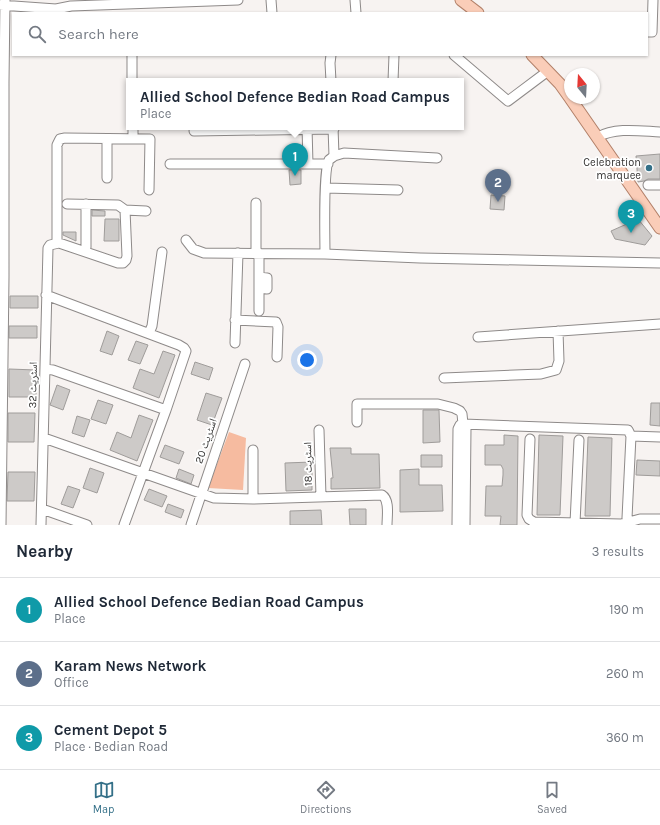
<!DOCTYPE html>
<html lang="en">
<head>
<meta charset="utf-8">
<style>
  body { margin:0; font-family:Karla,"Noto Naskh Arabic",sans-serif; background:#f2f2f3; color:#1f2937 }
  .compass { position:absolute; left:564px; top:68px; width:36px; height:36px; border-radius:50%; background:#fff; box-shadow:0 1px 3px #0004; rotate:342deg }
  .you { position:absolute; left:307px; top:360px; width:14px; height:14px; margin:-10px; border:3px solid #fff; border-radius:50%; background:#1a73e8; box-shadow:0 0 0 6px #1a73e833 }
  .badge { display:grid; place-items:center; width:26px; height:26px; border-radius:50%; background:#347088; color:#fff; font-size:13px; font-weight:700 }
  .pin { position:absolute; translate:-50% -33px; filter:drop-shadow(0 1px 2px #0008) }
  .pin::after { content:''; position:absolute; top:21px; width:14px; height:12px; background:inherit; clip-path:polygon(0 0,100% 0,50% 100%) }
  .popup { position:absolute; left:126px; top:78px; width:338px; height:52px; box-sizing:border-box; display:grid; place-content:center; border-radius:0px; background:#fff; filter:drop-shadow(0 1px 3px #0005); font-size:13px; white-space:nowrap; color:#747a83 }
  .popup b { font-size:15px; color:#1f2937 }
  .popup::after { content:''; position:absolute; left:50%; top:100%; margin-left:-8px; border:8px solid transparent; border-top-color:#fff }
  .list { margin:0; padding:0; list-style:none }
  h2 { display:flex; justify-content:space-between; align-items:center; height:52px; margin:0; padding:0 16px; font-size:17px }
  h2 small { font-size:13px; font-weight:400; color:#747a83 }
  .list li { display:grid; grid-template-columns:26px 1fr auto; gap:12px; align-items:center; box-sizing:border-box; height:64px; padding:0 16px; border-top:1px solid #e0e1e3 }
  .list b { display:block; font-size:15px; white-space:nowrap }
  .list p { margin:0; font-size:13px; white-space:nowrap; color:#747a83 }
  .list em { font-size:13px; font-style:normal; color:#747a83 }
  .icon { flex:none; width:22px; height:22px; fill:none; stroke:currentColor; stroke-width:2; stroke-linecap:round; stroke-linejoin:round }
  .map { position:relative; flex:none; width:660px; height:525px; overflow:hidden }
  .search { position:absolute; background:#fff; box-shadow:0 1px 3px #0004; left:12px; right:12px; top:12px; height:44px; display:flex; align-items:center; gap:10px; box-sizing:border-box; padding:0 14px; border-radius:0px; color:#747a83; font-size:15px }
  .sheet { height:244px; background:#fff }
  nav { display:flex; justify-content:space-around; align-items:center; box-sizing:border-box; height:56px; border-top:1px solid #e0e1e3; background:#fff; font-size:11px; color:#747a83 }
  nav a { display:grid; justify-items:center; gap:2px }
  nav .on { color:#347088 }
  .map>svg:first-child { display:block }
  .green { fill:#f6bba0 }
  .building { fill:#cdcac8; stroke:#9f9c9a }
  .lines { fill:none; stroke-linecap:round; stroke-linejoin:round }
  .minor-casing { stroke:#8e8a89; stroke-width:11 }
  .major-casing { stroke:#b28069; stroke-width:13 }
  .minor { stroke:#fff; stroke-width:9 }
  .major { stroke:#facdb8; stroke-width:11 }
  .poi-dot { fill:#347088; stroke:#fff; stroke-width:1.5 }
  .labels { text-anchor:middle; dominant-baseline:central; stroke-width:3.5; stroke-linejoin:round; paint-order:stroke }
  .poi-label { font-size:11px; fill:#323130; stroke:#fff; text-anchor:end }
  .street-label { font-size:11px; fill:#323130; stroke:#fff }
</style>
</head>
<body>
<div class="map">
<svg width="660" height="525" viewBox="0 0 660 525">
  <rect width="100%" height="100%" fill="#f7f3f1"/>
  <!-- green -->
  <path class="green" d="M229 432 246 438 243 490 208 488Z"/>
  <!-- building -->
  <path class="building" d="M660 154V179H648L644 181 638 182 636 156Z
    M289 170H301V184L290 185Z
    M491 195 505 196 504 210 490 209Z
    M92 210 105 211V216H92Z
    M105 219H119V241H104Z
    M638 219 652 236 645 245 615 239 611 231Z
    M63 232H76V241L63 235Z
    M10 296H38V308H10Z
    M9 326H37V338H9Z
    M107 331 119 336 112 355 100 351Z
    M136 341 148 345 140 364 128 360Z
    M163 351 175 355 159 398 133 388 140 369 154 374Z
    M195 362 213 368 209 380 191 374Z
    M9 369 36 370V397H9Z
    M57 385 70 390 63 410 50 405Z
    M206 393 222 398 212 425 197 420Z
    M98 400 113 405 106 424 91 419Z
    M651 403H660V426L650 425Z
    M423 410H439L440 442 423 443Z
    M8 413H35L34 442H8Z
    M139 415 153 420 137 461 110 450 117 432 131 438Z
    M77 416 90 420 84 437 72 433Z
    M504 435 518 436 517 525H500L501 516H485L486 486H502L503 475V469L501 465H485V445H504Z
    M539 435 563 436 560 515H537Z
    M588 437 612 438 610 516H585Z
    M165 445 184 452 179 464 160 457Z
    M330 448H351V454H379L380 488 331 489V478H333Z
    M421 455H442V467H421Z
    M637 460 660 461V476L636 475Z
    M312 462V490L286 491 285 463Z
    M90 468 104 473 97 493 83 488Z
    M179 469 194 475 191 484 176 478Z
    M419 469V485H442L443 511 400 512V470Z
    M8 472H35L34 501H7Z
    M68 486 80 490 73 508 61 504Z
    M149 489 167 496 162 507 144 500Z
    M168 504 184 510 181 518 165 512Z
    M349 509H366V525H350Z
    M321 510 322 525H290V511Z"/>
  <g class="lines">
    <!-- minor casing -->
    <g class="minor-casing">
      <path id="minor" d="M271 0 272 13
        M355 0 356 13
        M0 5 56 9 71 6 238 0
        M647 32H652L653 0
        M132 55V81
        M454 55 508 101 548 71
        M331 81 330 63 331 55
        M393 81 394 55
        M133 127V138
        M307 127 308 164
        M194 131 334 129
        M598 137C616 127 640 131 660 132
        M334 156 344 153 437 158
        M170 164H328
        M107 178V139
        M648 185H660
        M326 188 398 190
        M67 204 118 205 125 210 146 211
        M186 240 193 249 204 253 325 254 420 258 660 263
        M57 243V145L60 139 65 138 150 139 149 190
        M85 251 86 247V204
        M256 253V203
        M325 254C325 239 323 169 329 160 330 159 333 157 334 156L333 127
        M259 277 267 278V289L259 288
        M46 295 179 345 184 348 186 351 166 410 124 525
        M259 311V253
        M235 320 276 322 278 327 277 357
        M149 333 152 326 162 252
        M478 337 660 324
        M235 343 238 253
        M45 369 53 370 166 410
        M444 378 541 374 556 370 559 361 558 331
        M357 422V404H438L454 408 460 411 462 414 463 424 466 426V428L465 525
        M319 430 321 497
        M631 436 660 437
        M44 438 214 498 253 499 382 495C390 500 387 516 387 525
        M530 439 527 515 529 519 534 522 621 524 640 519H660
        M253 450V499
        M42 509 87 525
        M575 523 579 440
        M1 525 4 277V82L5 0
        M41 525 48 248 50 245 59 243 118 263H123L126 260 127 256 125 210
        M191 525 245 364
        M457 525 458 429 460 425 463 424 628 430 631 436 627 518 631 525"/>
    </g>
    <!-- major casing -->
    <g class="major-casing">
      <path id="major" d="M461 0 478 13
        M532 55 560 84 570 98
        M570 98 660 228"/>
    </g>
    <!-- minor -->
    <use href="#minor" class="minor"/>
    <!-- major -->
    <use href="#major" class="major"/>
  </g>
  <!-- markers -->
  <circle class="poi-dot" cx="649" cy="168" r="4"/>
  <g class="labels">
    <!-- poi labels -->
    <g class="poi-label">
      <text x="641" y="162">Celebration<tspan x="641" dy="13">marquee</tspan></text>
    </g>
    <!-- street labels -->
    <g class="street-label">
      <text transform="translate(33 385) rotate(-89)">اسٹریٹ 32</text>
      <text transform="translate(206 441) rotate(-71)">اسٹریٹ 20</text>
      <text transform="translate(308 464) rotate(-91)">اسٹریٹ 18</text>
    </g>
  </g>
</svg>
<svg class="compass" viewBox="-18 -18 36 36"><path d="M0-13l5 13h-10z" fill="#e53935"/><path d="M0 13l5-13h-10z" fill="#747a83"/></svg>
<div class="you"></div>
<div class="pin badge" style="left:295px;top:176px;background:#0f9aa8">1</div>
<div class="popup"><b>Allied School Defence Bedian Road Campus</b>Place</div>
<div class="pin badge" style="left:498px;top:202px;background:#5c6f8a">2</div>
<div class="pin badge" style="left:631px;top:233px;background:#0f9aa8">3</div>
<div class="search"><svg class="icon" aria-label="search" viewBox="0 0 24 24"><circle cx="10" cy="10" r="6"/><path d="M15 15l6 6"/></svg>Search here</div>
</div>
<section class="sheet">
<h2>Nearby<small>3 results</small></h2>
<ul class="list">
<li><span class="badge" style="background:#0f9aa8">1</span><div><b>Allied School Defence Bedian Road Campus</b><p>Place</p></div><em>190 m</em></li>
<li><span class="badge" style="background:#5c6f8a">2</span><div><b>Karam News Network</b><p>Office</p></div><em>260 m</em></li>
<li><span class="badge" style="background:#0f9aa8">3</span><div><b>Cement Depot 5</b><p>Place · Bedian Road</p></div><em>360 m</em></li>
</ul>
</section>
<nav>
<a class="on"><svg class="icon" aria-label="map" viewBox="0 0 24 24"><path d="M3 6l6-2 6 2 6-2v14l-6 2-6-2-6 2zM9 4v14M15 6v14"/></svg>Map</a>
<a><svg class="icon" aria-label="directions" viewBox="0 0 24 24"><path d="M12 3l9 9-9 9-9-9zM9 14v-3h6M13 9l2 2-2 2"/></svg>Directions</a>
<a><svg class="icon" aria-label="saved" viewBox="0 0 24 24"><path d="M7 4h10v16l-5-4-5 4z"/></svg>Saved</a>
</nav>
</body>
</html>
